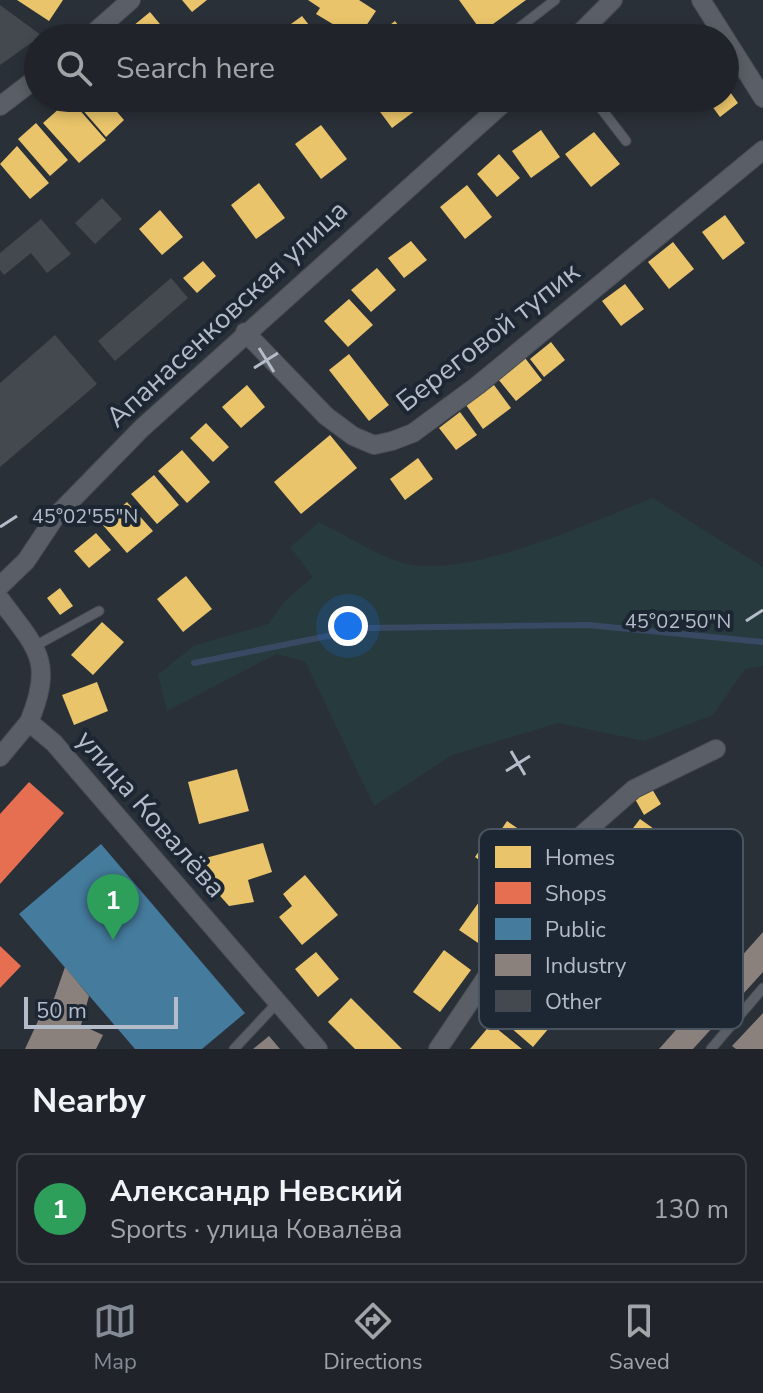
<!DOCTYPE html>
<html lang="en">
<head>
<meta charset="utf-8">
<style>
  body { margin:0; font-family:"Nunito Sans",sans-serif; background:#282c32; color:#f1f3f6 }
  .scale { position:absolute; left:24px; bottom:20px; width:154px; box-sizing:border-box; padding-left:8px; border:4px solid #b4bcc9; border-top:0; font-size:22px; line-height:28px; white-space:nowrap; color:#b4bcc9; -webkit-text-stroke:6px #1d2633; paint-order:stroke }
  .you { position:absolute; left:348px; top:626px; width:28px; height:28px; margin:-20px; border:6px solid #fff; border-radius:50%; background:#1a73e8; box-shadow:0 0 0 12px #1a73e833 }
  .badge { display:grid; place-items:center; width:52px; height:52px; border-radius:50%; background:#848b96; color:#fff; font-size:26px; font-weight:700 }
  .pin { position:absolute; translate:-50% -66px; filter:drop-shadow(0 2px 4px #0008) }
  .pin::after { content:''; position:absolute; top:42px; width:28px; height:24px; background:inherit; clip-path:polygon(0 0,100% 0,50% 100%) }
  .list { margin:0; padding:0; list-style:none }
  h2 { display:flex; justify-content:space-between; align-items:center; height:104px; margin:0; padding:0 32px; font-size:34px }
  h2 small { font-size:26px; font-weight:400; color:#a2a4a8 }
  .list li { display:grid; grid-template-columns:52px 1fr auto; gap:24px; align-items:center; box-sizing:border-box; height:112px; margin:0 16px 16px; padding:0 16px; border:2px solid #3d4147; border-radius:12px }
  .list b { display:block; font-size:30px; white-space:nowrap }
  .list p { margin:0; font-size:26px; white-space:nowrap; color:#a2a4a8 }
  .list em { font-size:26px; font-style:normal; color:#a2a4a8 }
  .icon { flex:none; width:44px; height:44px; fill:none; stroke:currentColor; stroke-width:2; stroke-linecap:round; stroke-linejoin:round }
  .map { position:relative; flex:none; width:763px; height:1049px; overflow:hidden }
  .search { position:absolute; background:#20242a; box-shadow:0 4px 12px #0003; left:24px; right:24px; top:24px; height:88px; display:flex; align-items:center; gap:20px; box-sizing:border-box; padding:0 28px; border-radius:44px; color:#a2a4a8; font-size:30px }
  .sheet { height:232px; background:#20242a }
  nav { display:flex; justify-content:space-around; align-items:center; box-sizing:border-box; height:112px; border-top:2px solid #3d4147; background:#20242a; font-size:22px; color:#a2a4a8 }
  nav a { display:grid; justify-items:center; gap:4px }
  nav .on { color:#848b96 }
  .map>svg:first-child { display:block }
  .green { fill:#273a3e }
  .homes { fill:#e9c46a }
  .shops { fill:#e76f51 }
  .public { fill:#457b9d }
  .industry { fill:#8a817c }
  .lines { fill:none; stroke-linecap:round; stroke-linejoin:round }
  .stream { stroke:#384963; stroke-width:6 }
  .building { fill:#444950 }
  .service-casing { stroke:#484c53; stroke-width:11 }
  .minor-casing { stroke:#484c53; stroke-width:20 }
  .service { stroke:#5a5e66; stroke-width:9 }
  .minor { stroke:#5a5e66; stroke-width:18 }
  .ticks { fill:none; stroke:#b4bcc9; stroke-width:3 }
  .labels { text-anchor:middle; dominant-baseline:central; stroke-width:8; stroke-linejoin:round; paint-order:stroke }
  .street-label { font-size:28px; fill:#b4bcc9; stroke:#1d2633 }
  .key { fill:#1d2633; stroke:#4a5360; stroke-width:2 }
  .key-label { font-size:22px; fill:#b4bcc9 }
  .ticks-label { font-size:20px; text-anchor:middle; fill:#b4bcc9; stroke:#1d2633; stroke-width:8; stroke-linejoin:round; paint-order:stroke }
</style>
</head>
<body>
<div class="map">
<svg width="763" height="1049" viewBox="0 0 763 1049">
  <rect width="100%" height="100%" fill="#2a3038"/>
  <!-- green -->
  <path class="green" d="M653 498 763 567V666L745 669 713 715 644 741 558 723 452 755 374 806 305 661 276 654 167 711 158 675 193 646 268 624 286 600 313 577 290 547 319 522C344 534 381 558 407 564 471 578 591 522 653 498Z"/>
  <!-- homes -->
  <path class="homes" d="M17 0H63L49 21Z
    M182 0H207L192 12Z
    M308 0H359L376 11 358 38H337L331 34 336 26 316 14 320 8Z
    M459 0H526L482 32Z
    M150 12 169 35 165 38H125L122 35Z
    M302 16 319 38H285L280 32Z
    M395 21 408 38H373Z
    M725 85 738 103 720 117 706 98H725Z
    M76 98H105L124 120 106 137 74 100Z
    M376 98H413L420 107 392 128 372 101Z
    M612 98H640L623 112Z
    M70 99 106 140 79 163 43 123Z
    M36 123 68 160 50 176 18 139Z
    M321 125 347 159 321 179 295 144Z
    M541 130 560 157 531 178 512 151Z
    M594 132 620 164 591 187 565 154Z
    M17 146 49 183 30 199 0 164Z
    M499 154 520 178 497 197 477 174Z
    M259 183 285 218 256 239 231 205Z
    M467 185 492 217 465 239 440 207Z
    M160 210 183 237 162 255 139 229Z
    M725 215 745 243 723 260 702 232Z
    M411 241 427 260 404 278 388 258Z
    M673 242 694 269 669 289 648 262Z
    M203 261 216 276 197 293 183 278Z
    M377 268 396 290 371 312 351 290Z
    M625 284 644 309 621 326 602 301Z
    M349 299 373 325 348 347 324 321Z
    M551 342 565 360 544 377 530 359Z
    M349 354 389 405 369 421 329 370Z
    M525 358 542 380 516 401 498 379Z
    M247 385 265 407 241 428 222 407Z
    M494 385 511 408 483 429 466 405Z
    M460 412 477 435 456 450 439 428Z
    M206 423 229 447 213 462 190 438Z
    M330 435 357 468 301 514 274 482Z
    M182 450 210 482 187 503 158 471Z
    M418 458 433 479 405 500 390 479Z
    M154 475 179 505 157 524 131 494Z
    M127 502 153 531 127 553 102 524Z
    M96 533 111 550 89 568 74 551Z
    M186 576 212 609 183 632 157 599Z
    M60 588 73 606 60 615 47 598Z
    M102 622 124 642 93 675 71 655Z
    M97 682 108 711 74 725 62 695Z
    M237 769 249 811 199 824 188 782Z
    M652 789 661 804 644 815 635 799Z
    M640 819 657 831 652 839 664 848 651 866 621 844Z
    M507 821 542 845 526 867 522 864 509 882 475 857 488 838 493 842Z
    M263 843 272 872 248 880 254 902 229 906 190 862Z
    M305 875 338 915 302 945 279 917 292 906 283 894Z
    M484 895 508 913 484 947 459 930Z
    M444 950 471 970 440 1012 413 992Z
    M316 952 339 979 318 997 295 969Z
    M511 994 549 1028 533 1047 494 1013Z
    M351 998 402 1049H355L328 1022Z
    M491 1024 522 1049H470Z"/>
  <!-- shops -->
  <path class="shops" d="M29 782 64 813 0 884V814Z
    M0 946 21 966 0 988Z"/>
  <!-- public -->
  <path class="public" d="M101 844 245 1013 202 1049H135L19 914Z"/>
  <!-- industry -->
  <path class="industry" d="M763 932V972L693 1049H659Z
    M65 967 89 996 81 1025 103 1035 96 1049H25L44 1008 50 1010Z
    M763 1013V1049H736L732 1046Z
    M269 1036 280 1049H253Z"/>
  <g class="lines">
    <!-- stream -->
    <path class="stream" d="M194 663 367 628 588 625 763 642"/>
  </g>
  <!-- building -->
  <path class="building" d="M0 5 45 38H38L0 65Z
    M102 198 122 219 95 244 75 223Z
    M41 219 71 254 47 273 31 253 4 275 0 270V253Z
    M171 278 188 298 115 361 98 341Z
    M55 335 97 384 0 467V383Z"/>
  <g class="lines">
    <!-- service casing -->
    <g class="service-casing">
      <path id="service" d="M506 38 555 0
        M593 98 626 141
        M35 646 99 611
        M234 1049 277 1003
        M711 1049 763 988"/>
    </g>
    <!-- minor casing -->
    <g class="minor-casing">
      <path id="minor" d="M701 0 763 98
        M88 38 131 0
        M575 38 613 0
        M0 106 38 77
        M245 332 326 416 353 436 374 445 392 441 413 433 478 385 763 150
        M0 586 26 561 56 516 142 428 509 98
        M0 599C36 648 55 660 29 722L54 743 318 1049
        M0 757 29 722
        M438 1049 583 834 634 789 716 749"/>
    </g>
    <!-- service -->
    <use href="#service" class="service"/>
    <!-- minor -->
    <use href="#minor" class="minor"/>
  </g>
  <!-- ticks -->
  <path class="ticks" d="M259 348 274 372M254 368 278 353M0 527 17 516M746 621 763 610M511 751 525 775M506 771 530 756"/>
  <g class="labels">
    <!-- street labels -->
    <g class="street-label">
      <text transform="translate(227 314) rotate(-43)">Апанасенковская улица</text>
      <text transform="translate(488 337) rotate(-38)">Береговой тупик</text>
      <text transform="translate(151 814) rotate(49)">улица Ковалёва</text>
    </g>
  </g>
  <!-- legend -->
  <rect x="479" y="829" width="264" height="200" rx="12" class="key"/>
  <rect x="495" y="846" width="36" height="22" fill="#e9c46a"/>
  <rect x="495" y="882" width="36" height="22" fill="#e76f51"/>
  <rect x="495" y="918" width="36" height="22" fill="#457b9d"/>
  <rect x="495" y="954" width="36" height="22" fill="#8a817c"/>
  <rect x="495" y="990" width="36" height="22" fill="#444950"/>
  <g class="key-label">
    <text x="545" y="865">Homes</text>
    <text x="545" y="901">Shops</text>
    <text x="545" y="937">Public</text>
    <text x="545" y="973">Industry</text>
    <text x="545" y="1009">Other</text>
  </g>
  <g class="ticks-label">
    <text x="85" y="523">45°02'55"N</text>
    <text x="678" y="628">45°02'50"N</text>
  </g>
</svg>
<div class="scale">50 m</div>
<div class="you"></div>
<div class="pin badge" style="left:113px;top:940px;background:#2e9e5b">1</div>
<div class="search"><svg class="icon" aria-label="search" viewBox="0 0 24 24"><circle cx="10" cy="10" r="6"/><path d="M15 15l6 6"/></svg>Search here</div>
</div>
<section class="sheet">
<h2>Nearby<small></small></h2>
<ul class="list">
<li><span class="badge" style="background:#2e9e5b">1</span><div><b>Александр Невский</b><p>Sports · улица Ковалёва</p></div><em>130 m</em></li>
</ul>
</section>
<nav>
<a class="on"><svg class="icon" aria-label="map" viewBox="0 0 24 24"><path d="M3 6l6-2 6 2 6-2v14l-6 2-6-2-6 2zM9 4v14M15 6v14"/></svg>Map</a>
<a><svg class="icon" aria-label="directions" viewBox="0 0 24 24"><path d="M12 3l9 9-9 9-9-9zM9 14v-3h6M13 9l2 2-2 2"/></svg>Directions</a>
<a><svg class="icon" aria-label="saved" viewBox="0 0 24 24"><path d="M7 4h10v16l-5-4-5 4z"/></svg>Saved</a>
</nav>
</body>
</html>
